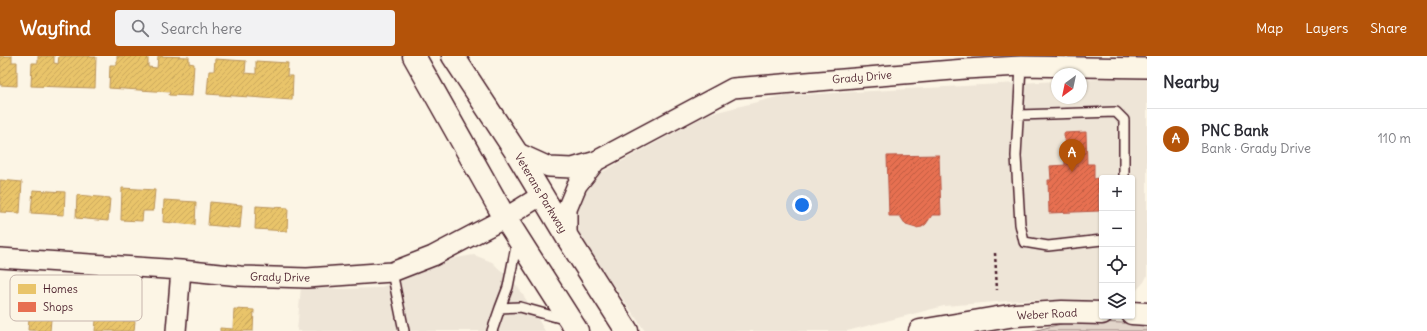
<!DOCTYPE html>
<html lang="en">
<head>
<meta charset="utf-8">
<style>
  body { margin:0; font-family:Delius,sans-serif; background:#f2f2f3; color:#2b2b33 }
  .controls { position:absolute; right:12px; bottom:12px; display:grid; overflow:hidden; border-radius:4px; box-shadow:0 1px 3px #0004 }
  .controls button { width:36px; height:36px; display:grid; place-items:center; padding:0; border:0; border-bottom:1px solid #e1e1e2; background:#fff; color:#2b2b33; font:20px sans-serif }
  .compass { position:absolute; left:1051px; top:12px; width:36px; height:36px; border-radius:50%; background:#fff; box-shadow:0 1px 3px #0004; rotate:213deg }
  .you { position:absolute; left:802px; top:149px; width:14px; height:14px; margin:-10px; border:3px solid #fff; border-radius:50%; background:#1a73e8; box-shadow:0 0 0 6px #1a73e833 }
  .badge { display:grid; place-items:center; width:26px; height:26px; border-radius:50%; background:#b45309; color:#fff; font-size:13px; font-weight:700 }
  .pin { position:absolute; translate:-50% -33px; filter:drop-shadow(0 1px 2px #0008) }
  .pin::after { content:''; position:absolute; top:21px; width:14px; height:12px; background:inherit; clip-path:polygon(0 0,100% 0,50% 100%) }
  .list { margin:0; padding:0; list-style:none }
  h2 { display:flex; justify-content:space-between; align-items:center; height:52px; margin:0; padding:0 16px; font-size:17px }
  h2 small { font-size:13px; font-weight:400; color:#7c7c81 }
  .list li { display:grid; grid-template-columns:26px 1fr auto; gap:12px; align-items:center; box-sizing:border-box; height:60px; padding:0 16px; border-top:1px solid #e1e1e2 }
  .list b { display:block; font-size:15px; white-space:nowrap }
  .list p { margin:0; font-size:13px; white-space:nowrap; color:#7c7c81 }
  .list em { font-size:13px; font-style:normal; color:#7c7c81 }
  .icon { flex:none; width:22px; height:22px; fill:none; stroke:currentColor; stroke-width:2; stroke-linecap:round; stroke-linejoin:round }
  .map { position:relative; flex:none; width:1147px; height:275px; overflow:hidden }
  header { display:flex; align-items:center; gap:24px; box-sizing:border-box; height:56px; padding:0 20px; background:#b45309; color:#fff }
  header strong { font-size:19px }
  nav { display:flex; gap:22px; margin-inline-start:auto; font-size:14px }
  .search { width:280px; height:36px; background:#f2f2f3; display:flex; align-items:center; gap:10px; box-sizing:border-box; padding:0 14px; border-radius:4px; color:#7c7c81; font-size:15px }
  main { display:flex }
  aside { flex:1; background:#fff }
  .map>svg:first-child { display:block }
  .built { fill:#eee5d7 }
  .green { fill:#e2d5ca; stroke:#967a7a }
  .homes { fill:url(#homes-hatch); stroke:#b99257 }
  .shops { fill:url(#shops-hatch); stroke:#b85746 }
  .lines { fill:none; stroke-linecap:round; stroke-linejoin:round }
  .lane-casing { stroke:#4a1f2b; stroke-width:12 }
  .street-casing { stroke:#4a1f2b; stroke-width:22 }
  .secondary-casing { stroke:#4a1f2b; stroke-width:25 }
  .path { stroke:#4a1f2b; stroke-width:2.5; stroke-dasharray:3 3; stroke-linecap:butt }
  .lane { stroke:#fcf5e5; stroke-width:9 }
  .street { stroke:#fcf5e5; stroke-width:19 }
  .secondary { stroke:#fcf5e5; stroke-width:22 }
  .labels { text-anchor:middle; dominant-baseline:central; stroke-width:4; stroke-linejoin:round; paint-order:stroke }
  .street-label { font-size:11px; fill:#4a1f2b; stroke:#fcf5e5 }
  .key { fill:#fcf5e5; stroke:#c7b5ad; stroke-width:1 }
  .key-label { font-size:11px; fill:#4a1f2b }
</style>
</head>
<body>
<header>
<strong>Wayfind</strong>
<div class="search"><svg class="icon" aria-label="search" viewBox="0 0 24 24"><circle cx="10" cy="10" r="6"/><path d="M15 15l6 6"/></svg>Search here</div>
<nav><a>Map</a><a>Layers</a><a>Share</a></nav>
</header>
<main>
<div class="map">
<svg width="1147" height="275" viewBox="0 0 1147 275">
  <defs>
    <pattern id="homes-hatch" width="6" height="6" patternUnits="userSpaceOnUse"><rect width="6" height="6" fill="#e9c46a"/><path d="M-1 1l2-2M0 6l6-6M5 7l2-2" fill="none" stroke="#c9a85c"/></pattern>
    <pattern id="shops-hatch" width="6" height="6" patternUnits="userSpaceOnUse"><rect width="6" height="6" fill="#e76f51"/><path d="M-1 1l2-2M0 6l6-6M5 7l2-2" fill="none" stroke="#bd5b43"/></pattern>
  </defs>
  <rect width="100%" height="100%" fill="#fcf5e5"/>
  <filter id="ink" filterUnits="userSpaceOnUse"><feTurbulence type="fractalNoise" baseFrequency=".025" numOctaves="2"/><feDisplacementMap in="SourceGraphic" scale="8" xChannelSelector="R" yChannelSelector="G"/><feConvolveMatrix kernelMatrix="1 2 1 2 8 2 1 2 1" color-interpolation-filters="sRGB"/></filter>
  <g filter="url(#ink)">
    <!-- built -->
    <path class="built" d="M1143 21 1147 23V220L1144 226 1132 239V122H1102V244H1022L944 250 847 275H645L578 178 574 159 579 139 593 121 709 58 781 40 1057 25V42H1081V24Z
      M474 199 492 206 519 232 545 275H297L301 231 340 233 379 232 456 202Z"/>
    <!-- green -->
    <path class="green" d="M1069 266H1099L1147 268V275H1033Z"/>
    <!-- homes -->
    <path class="homes" d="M0 0H12V6H17V30L0 29Z
      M38 0H54V7L58 8 59 0H90V1H96L95 32 31 30 32 7H38Z
      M117 0H148V11L157 12 158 0 189 1V7L194 8 192 40 169 39 170 36 109 32 110 9H117Z
      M215 3 246 5 245 17 256 18V5L288 7 287 20H293L292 44 207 38 209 15H214Z
      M0 124 22 126 20 157 0 156Z
      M122 132 155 134 153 155H143L142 165 121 164Z
      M33 134 65 136 64 159 31 157Z
      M77 139 110 142 108 165 76 162Z
      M164 144 196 146 195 169 163 166Z
      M210 146 242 149 240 172 208 169Z
      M256 150 288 152 287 175 255 173Z
      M31 239 53 240 50 275 28 274Z
      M98 242 124 244 123 265H135L134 275H95Z
      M234 253 254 254 253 275H220V272L233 273Z"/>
    <!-- shops -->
    <path class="shops" d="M1086 76 1087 108H1094V123L1098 122 1099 155 1049 157 1048 124H1051L1050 110 1065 109 1064 77Z
      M939 99 941 159H932L926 168 922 171 916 172 906 169 900 160H889L887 100Z"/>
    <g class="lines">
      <!-- lane casing -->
      <g class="lane-casing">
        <path id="lane" d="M1021 10 1016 100 1020 168 1024 186 1048 190 1102 184
          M1018 59 1116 56 1124 64V122
          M517 185 508 231 500 252 520 251 567 264
          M392 216 404 275
          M492 275 500 252"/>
      </g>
      <!-- street casing -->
      <g class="street-casing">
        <path id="street" d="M516 96 549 111 572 112 596 105 733 32 965 13 1021 10 1147 12
          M567 181V153L577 129 596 105
          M0 202 181 214 240 220 307 222 392 216 433 200 505 162 542 139
          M176 275 181 214"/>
      </g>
      <!-- secondary casing -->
      <g class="secondary-casing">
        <path id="secondary" d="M414 0 505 162 577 275
          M453 0 516 96 567 181 627 275
          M1132 257 1147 258
          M920 275 1015 259 1062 256 1102 257"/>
      </g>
      <!-- path -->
      <path class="path" d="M995 197 997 234"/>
      <!-- lane -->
      <use href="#lane" class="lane"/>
      <!-- street -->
      <use href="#street" class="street"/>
      <!-- secondary -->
      <use href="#secondary" class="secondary"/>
    </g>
  </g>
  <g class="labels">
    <!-- street labels -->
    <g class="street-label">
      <text transform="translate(862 21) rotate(-5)">Grady Drive</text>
      <text transform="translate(541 137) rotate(59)">Veterans Parkway</text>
      <text transform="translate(280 221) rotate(1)">Grady Drive</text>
      <text transform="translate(1047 258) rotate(-3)">Weber Road</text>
    </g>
  </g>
  <!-- legend -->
  <rect x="10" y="219" width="132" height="46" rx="6" class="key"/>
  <rect x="18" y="228" width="18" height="10" fill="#e9c46a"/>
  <rect x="18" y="246" width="18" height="10" fill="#e76f51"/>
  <g class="key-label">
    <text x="43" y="237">Homes</text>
    <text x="43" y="255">Shops</text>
  </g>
</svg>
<div class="controls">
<button>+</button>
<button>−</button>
<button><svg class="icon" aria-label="locate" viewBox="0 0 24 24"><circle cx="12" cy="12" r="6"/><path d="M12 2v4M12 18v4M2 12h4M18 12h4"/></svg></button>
<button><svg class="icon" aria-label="layers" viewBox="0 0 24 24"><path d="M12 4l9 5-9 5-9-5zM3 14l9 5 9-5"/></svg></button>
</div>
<svg class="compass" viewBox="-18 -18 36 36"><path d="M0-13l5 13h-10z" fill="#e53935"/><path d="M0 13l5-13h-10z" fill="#7c7c81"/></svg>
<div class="you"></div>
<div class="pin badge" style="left:1072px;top:116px">A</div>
</div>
<aside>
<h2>Nearby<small></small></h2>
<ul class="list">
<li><span class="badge">A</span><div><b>PNC Bank</b><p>Bank · Grady Drive</p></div><em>110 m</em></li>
</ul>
</aside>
</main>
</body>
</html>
